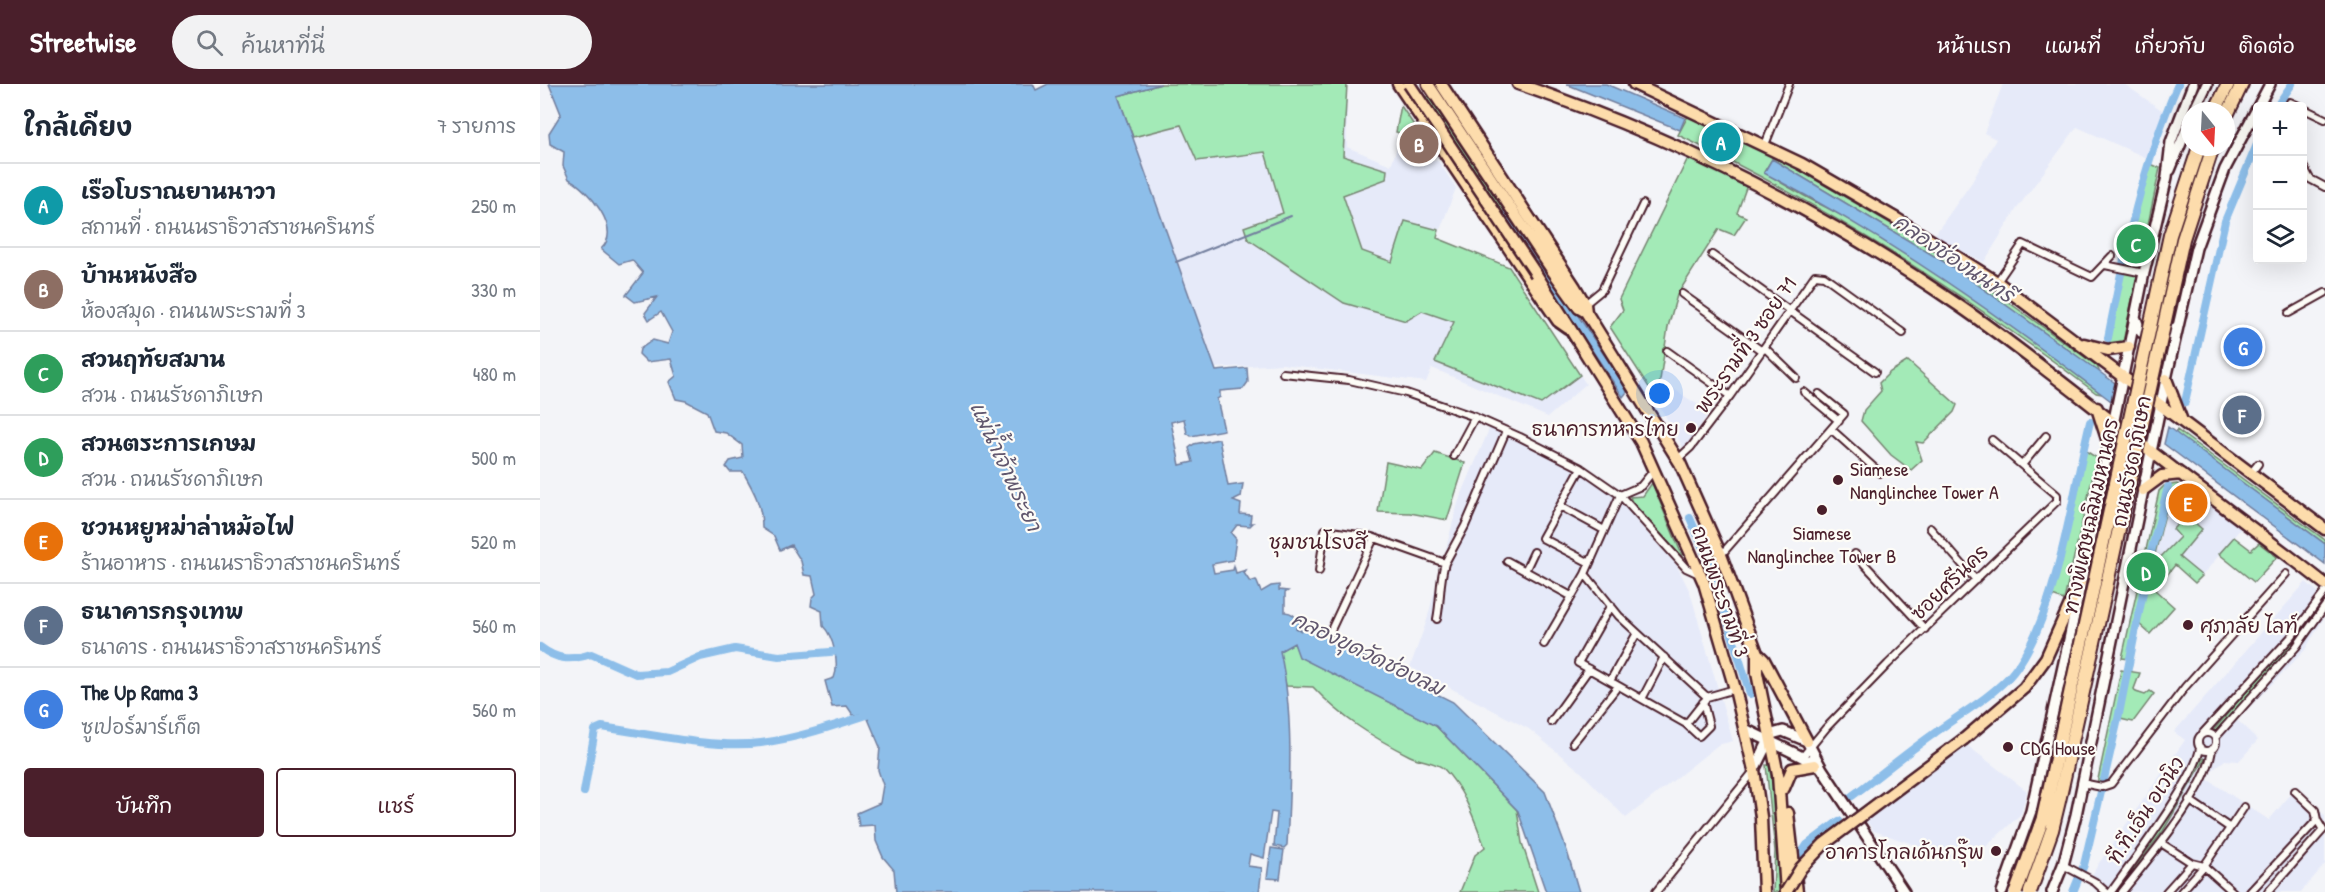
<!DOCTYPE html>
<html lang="th">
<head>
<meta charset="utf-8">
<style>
  body { margin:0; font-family:"Patrick Hand","Playpen Sans Thai",sans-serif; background:#f2f2f3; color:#1f2937 }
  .controls { position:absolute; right:18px; top:18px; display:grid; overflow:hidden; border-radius:6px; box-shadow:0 6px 24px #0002 }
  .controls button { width:54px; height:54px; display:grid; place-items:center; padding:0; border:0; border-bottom:2px solid #e0e1e3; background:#fff; color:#1f2937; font:30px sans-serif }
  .compass { position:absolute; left:1641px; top:18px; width:54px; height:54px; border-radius:50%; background:#fff; box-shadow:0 6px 24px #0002; rotate:162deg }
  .you { position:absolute; left:1120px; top:310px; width:21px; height:21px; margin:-15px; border:4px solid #fff; border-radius:50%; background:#1a73e8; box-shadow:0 0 0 9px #1a73e833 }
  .badge { display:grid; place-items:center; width:39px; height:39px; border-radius:50%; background:#4a1f2b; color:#fff; font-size:20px; font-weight:700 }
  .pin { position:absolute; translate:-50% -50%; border:3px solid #fff; box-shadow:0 2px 6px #0006 }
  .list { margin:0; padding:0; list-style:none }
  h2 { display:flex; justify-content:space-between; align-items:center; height:78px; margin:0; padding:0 24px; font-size:26px }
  h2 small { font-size:20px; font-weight:400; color:#747a83 }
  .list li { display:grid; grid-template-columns:39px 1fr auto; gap:18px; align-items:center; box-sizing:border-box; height:84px; padding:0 24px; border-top:2px solid #e0e1e3 }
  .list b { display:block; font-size:22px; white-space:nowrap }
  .list p { margin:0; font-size:20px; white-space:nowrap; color:#747a83 }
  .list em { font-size:20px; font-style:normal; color:#747a83 }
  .actions { display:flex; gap:12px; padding:18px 24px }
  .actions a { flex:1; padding:14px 0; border:2px solid #4a1f2b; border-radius:6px; text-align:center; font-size:21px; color:#4a1f2b }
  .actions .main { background:#4a1f2b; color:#fff }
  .icon { flex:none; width:33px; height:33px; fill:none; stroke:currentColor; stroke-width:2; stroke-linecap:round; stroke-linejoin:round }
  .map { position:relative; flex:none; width:1785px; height:808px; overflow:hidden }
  header { display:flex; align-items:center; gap:36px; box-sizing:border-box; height:84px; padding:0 30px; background:#4a1f2b; color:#fff }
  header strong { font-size:28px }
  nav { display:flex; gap:33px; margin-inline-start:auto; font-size:21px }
  .search { width:420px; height:54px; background:#f2f2f3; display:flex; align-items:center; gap:15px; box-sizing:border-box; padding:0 21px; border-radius:33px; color:#747a83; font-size:22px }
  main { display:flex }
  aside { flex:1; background:#fff }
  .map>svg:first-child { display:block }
  .built { fill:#e6eaf9 }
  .green { fill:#a3eab7; stroke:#768471; stroke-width:1.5 }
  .water { fill:#8dbee9; stroke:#727e9d; stroke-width:1.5 }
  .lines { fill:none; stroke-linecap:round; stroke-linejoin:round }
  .stream { stroke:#727e9d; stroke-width:2 }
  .canal { stroke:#8dbee9; stroke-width:8 }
  .street-casing { stroke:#4a1f2b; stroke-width:10 }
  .secondary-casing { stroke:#4a1f2b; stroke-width:14 }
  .primary-casing { stroke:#4a1f2b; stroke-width:15 }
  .highway-casing { stroke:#4a1f2b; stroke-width:16 }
  .street { stroke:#fdfcf7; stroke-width:6 }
  .secondary { stroke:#fdfcf7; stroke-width:9 }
  .primary { stroke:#fddcac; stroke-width:10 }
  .highway { stroke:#fddcac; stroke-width:12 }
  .primary-bridge-casing { stroke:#4a1f2b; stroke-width:15; stroke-linecap:butt }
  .highway-bridge-casing { stroke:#4a1f2b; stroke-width:16; stroke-linecap:butt }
  .primary-bridge { stroke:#fddcac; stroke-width:10 }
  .highway-bridge { stroke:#fddcac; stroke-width:12 }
  .poi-dot { fill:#4a1f2b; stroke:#fdfcf7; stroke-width:2 }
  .labels { text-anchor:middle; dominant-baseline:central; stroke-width:4.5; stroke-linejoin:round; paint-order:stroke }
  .street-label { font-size:20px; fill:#4a1f2b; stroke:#fdfcf7 }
  .poi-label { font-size:20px; fill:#4a1f2b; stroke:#fdfcf7; text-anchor:start }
  .water-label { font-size:21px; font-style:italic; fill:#61576e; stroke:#fdfcf7 }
  .neighbourhood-label { font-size:21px; fill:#4a1f2b; stroke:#fdfcf7 }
</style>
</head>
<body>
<header>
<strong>Streetwise</strong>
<div class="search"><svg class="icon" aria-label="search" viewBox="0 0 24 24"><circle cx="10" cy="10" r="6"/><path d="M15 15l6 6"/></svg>ค้นหาที่นี่</div>
<nav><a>หน้าแรก</a><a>แผนที่</a><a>เกี่ยวกับ</a><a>ติดต่อ</a></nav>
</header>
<main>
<aside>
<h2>ใกล้เคียง<small>7 รายการ</small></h2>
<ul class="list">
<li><span class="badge" style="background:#0f9aa8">A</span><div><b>เรือโบราณยานนาวา</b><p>สถานที่ · ถนนนราธิวาสราชนครินทร์</p></div><em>250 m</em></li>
<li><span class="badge" style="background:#8d6e63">B</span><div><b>บ้านหนังสือ</b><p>ห้องสมุด · ถนนพระรามที่ 3</p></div><em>330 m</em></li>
<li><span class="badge" style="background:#2e9e5b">C</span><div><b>สวนฤทัยสมาน</b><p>สวน · ถนนรัชดาภิเษก</p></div><em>480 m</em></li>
<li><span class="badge" style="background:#2e9e5b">D</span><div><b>สวนตระการเกษม</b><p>สวน · ถนนรัชดาภิเษก</p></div><em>500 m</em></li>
<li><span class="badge" style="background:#e8710a">E</span><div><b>ชวนหยูหม่าล่าหม้อไฟ</b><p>ร้านอาหาร · ถนนนราธิวาสราชนครินทร์</p></div><em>520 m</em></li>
<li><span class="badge" style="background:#5c6f8a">F</span><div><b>ธนาคารกรุงเทพ</b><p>ธนาคาร · ถนนนราธิวาสราชนครินทร์</p></div><em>560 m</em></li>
<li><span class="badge" style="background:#3f7fe0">G</span><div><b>The Up Rama 3</b><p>ซูเปอร์มาร์เก็ต</p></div><em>560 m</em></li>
</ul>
<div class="actions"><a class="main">บันทึก</a><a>แชร์</a></div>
</aside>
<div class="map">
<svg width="1785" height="808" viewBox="0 0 1785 808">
  <rect width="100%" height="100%" fill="#f3f4f8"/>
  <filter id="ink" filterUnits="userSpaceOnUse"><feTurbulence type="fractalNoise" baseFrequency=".0167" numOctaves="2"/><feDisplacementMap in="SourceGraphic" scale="12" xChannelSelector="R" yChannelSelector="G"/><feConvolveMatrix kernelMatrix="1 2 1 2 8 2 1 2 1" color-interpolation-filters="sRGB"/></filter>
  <g filter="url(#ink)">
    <!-- built -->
    <path class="built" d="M621 0H807V63L851 81 857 64 898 77 916 104 897 154 969 183 1046 300 1008 333 892 284 886 298 742 280 675 284 578 12Z
      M1463 0H1584L1623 27 1607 74 1537 43 1476 126 1444 178 1393 153 1432 98 1456 55 1444 49Z
      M1126 300 1169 328 1144 365 1110 305Z
      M950 343 1031 383 1069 406 1137 482 1150 508 1193 657 1178 661 1086 734 1040 687 989 645 870 583 887 536 918 419Z
      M1643 398 1701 444 1662 492 1639 473 1640 453 1612 484 1629 414Z
      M1766 498 1785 514V532L1765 566 1697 636 1718 656 1699 677 1685 676 1669 689 1667 695 1729 736 1756 704 1785 732V780L1761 808H1557L1548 798 1559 779 1645 656 1634 648Z
      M1424 659 1487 707 1481 730 1438 770 1421 762 1411 773 1334 747 1324 734Z"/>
    <!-- green -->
    <path class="green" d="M621 0H807L803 72 847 86 846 95 803 111 822 167 852 178 865 137 899 146 897 154 969 183 1040 291 1001 320 895 278 914 238 882 227 866 237 804 219 708 155 704 143 743 129 725 68 657 77 641 41 593 53 578 12Z
      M890 11 969 124 961 129 879 17Z
      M861 21V22L894 71 865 62 867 51 856 48Z
      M1148 32 1252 82 1396 166 1557 282 1560 289 1414 184 1232 75 1224 88C1260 112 1302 130 1339 153 1417 201 1490 255 1562 310L1556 309C1424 209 1287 122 1138 51Z
      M1149 72 1207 101 1197 129 1206 133 1194 151 1179 145 1137 211 1128 243 1119 303 1110 305 1070 243 1083 226 1079 215Z
      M1613 81 1620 84 1583 258 1578 262 1569 260 1584 178 1608 82Z
      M1368 277 1417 321 1414 328 1383 359 1376 358 1382 376 1371 386 1351 371 1321 337 1324 326 1341 307 1339 299 1350 288Z
      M1637 346 1785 456V460L1635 349Z
      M1546 367 1557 374 1524 516 1509 511Z
      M895 369 925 379 907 436 870 429 838 428 846 378 882 386Z
      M1112 399 1142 471V473L1092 418 1090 413 1103 412Z
      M1637 400 1640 401 1629 414 1612 482 1640 453 1633 445 1646 431 1662 445 1639 473 1662 492 1655 499 1635 481 1615 506 1634 523 1610 550 1598 539 1590 575 1582 574 1619 407 1624 402Z
      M1694 453 1711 466 1719 459 1737 473 1714 498 1679 470Z
      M1772 530 1775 532 1751 564 1677 647 1672 648Z
      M754 559 760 573 896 642 977 726 982 759 998 808H920L935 771 945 763C934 735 925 707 904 685 897 678 880 677 870 672 832 653 802 634 773 603L746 602 739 567Z
      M1581 586 1600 589 1594 605 1596 608 1605 611 1610 607 1614 610 1593 638 1580 635 1562 701 1557 700Z
      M1663 674 1665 675 1623 747 1578 806 1577 802 1608 763Z
      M1226 681H1229L1235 714 1241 808H1233L1235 767Z"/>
    <!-- water -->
    <path class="water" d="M9 0H493L496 6 508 0H621L578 12 676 287 707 284 708 298 703 305 680 307V313L677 315 684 346 651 352 647 349 644 335 631 338 640 381 653 378 649 364 654 360 679 355 688 402 703 400 701 413 693 417 701 420 700 430 711 431 710 439H713L710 442 697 441 691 449 696 455 693 476 672 480 674 489 693 486 694 482 696 489 706 486 704 489 710 498 716 496 721 508 731 502 739 501V506L748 507 745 509V528C756 529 755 535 760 540L756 544 761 547 762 541 770 545 773 540 791 549 789 554 796 559 913 618 1005 708 1027 767 1039 808H1006L978 727 896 642 759 573 754 559 740 567C754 630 750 698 747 761L744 764 734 762 737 729 731 728 724 774 710 770 708 782 722 784 719 808H356L354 786 343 773 336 757 335 741 319 742 317 729 340 719 343 701 338 686 340 663 326 630 313 631 307 622 292 623 285 597 294 594C300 579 293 552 283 542L282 527 271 522 272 514 276 510 272 492 264 491 261 477 251 461 240 466 234 452 222 444C222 421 214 407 203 388H190L186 383 190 377 203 374 202 361 186 349 174 347 167 328 146 317 136 315 129 298 136 292 131 275 107 278 99 270 100 265 113 256 128 260 132 248 121 228 109 236 105 229 117 213 95 218 86 211 103 189 92 176 79 180 61 165C83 145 48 105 29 95L23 82 24 68 10 60 9 49 21 30Z
      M1026 0H1066L1145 34 1140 46Z
      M1232 75 1414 184 1575 299 1571 317C1460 232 1348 153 1224 89Z
      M967 125 1081 296 1087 308 1083 313 961 129Z
      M1628 343 1785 460V480L1624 360Z
      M731 764 744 766 740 795 727 794Z"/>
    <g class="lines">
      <!-- stream -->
      <path class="stream" d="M636 178 751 132"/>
      <!-- canal -->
      <path class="canal" d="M1737 22 1752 0
        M1568 254C1585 167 1602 81 1638 0
        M1645 318 1685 137 1718 58
        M1150 434 1172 485 1210 610
        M0 563C17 576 30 577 51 570L96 590 127 588 160 573 195 565 239 572 303 567
        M44 708 55 646 62 643C110 650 174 665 221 659 260 654 299 640 336 628
        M1312 712C1339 692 1365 670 1392 651 1417 632 1447 616 1469 593 1516 542 1533 406 1550 338
        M1261 770 1267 761 1299 737
        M1533 808 1544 781 1578 635 1611 468 1628 403"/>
      <!-- street casing -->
      <g class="street-casing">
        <path id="street" d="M1750 18 1759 22
          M1762 24 1785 35
          M1225 61 1249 0
          M1762 80 1770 95 1785 103
          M1172 171 1335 288
          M1565 181 1604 189
          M1457 198 1483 160 1552 193 1572 172
          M1142 210 1222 267
          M1045 220 1062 206 1103 120
          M1749 229 1785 209
          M1225 264 1256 294
          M1127 267 1190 312
          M743 289 809 296 866 309 935 333 980 353 1041 384 1080 411 1146 484 1159 490
          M1264 308 1299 337
          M1292 346 1340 389
          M914 372 935 333
          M1138 375 1151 363 1190 312 1275 191 1284 192 1363 249
          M1482 381 1506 352
          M1041 384 1002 454 1050 479
          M1711 389 1718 380
          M1080 411 1101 402 1114 386
          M1020 422 1064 446
          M1390 444 1436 496
          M1315 470 1385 545
          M1181 471 1304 330 1279 310
          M967 477 1031 512
          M779 487 785 446 832 453 905 479 925 442 966 347
          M985 487 994 468
          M1045 490 1079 532 1167 613
          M1071 521 1038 579 1146 640 1159 652 1169 642 1163 618
          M897 535C901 516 899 498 905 479
          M790 548 834 454
          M1004 560 1045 490 1080 411
          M1070 597 1097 549
          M1167 613 1195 605
          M1102 615 1124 573
          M1011 638 1049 585
          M1146 640 1165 616
          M1663 649 1752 552 1785 508
          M1658 658a9 9 0 1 1 18 0a9 9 0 1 1-18 0Z
          M1675 654 1756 563 1785 522
          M1033 659 1078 602
          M1263 672 1286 644 1348 580 1517 417V411L1452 356
          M1542 699 1562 703 1571 700 1645 603 1746 490
          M1755 707 1775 726 1777 736
          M1690 744 1704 723
          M1621 759 1652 779 1664 782 1693 808
          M1523 781 1555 798 1566 808
          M1116 808 1214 687
          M1571 808C1590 781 1658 692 1660 663
          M1582 808C1609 774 1668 706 1672 665
          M1626 808 1652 779
          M1641 808 1664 782 1690 744 1649 716
          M1710 808 1777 736 1783 746 1728 808"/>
      </g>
      <!-- secondary casing -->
      <g class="secondary-casing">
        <path id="secondary" d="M1654 27 1667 0
          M1630 86 1650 37
          M1596 235 1601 248C1615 258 1629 256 1638 241
          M1205 645C1229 658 1254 667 1278 682
          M1214 686 1232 650 1243 647 1267 657 1282 685 1364 808
          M1462 808 1491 727 1530 551 1604 189 1627 93 1631 58 1653 0
          M1512 808 1523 781 1536 731 1626 295 1656 164 1685 85 1730 0"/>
      </g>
      <!-- primary casing -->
      <g class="primary-casing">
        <path id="primary" d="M858 0 1007 221 1018 237 1028 244
          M888 0 1012 186 1039 224 1046 228 1140 379 1181 471 1217 569V589L1238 691 1246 808
          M901 0 1035 203 1045 220 1046 228
          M978 0C1134 53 1283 128 1418 221 1488 269 1553 324 1621 375 1675 417 1731 457 1785 500
          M1094 0 1262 80 1357 135 1457 198 1785 445
          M996 190 1101 358 1164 499 1195 605 1214 686 1221 733 1224 808
          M1544 260 1568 266 1589 263
          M1626 295 1642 337
          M1557 324 1569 361
          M1603 406 1622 392 1641 390
          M1217 569 1224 576 1267 657
          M1424 655 1484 604 1506 574 1540 498
          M1244 704 1252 685 1275 681
          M1248 729 1257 808"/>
      </g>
      <!-- highway casing -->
      <g class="highway-casing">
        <path id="highway" d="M1675 27 1688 0
          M1686 33 1702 0"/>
      </g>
      <!-- street -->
      <use href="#street" class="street"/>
      <!-- secondary -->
      <use href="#secondary" class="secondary"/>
      <!-- primary -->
      <use href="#primary" class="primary"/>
      <!-- highway -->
      <use href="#highway" class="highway"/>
      <!-- primary-bridge casing -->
      <g class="primary-bridge-casing">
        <path id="primary-bridge" d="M869 0 996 190
          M1246 808 1261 784 1284 760 1424 655"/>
      </g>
      <!-- highway-bridge casing -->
      <g class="highway-bridge-casing">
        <path id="highway-bridge" d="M1476 808 1503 734 1630 151 1659 63
          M1490 808 1512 746 1519 717 1643 155 1673 63"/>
      </g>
      <!-- primary-bridge -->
      <use href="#primary-bridge" class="primary-bridge"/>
      <!-- highway-bridge -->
      <use href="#highway-bridge" class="highway-bridge"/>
    </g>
  </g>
  <!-- markers -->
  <g class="poi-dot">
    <circle cx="1151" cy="344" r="6"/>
    <circle cx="1298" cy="396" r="6"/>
    <circle cx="1282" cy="426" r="6"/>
    <circle cx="1648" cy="541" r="6"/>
    <circle cx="1468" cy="663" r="6"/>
    <circle cx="1456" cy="767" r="6"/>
  </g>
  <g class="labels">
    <!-- street labels -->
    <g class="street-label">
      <text transform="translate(1205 261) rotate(-55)">พระรามที่ 3 ซอย 71</text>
      <text transform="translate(1591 377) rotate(-79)">ถนนรัชดาภิเษก</text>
      <text transform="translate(1550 432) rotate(-78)">ทางพิเศษเฉลิมมหานคร</text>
      <text transform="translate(1409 498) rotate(-44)">ซอยศรีนคร</text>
      <text transform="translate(1181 507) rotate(71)">ถนนพระรามที่ 3</text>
      <text transform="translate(1605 726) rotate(-57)">ที.ที.เอ็น อเวนิว</text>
    </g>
    <!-- poi labels -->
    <g class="poi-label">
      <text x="1139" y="344" text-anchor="end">ธนาคารทหารไทย</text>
      <text x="1310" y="384">Siamese<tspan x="1310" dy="23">Nanglinchee Tower A</tspan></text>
      <text x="1282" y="448" text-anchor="middle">Siamese<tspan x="1282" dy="23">Nanglinchee Tower B</tspan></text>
      <text x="1660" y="541">ศุภาลัย ไลท์</text>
      <text x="1480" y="663">CDG House</text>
      <text x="1444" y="767" text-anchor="end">อาคารโกลเด้นกรุ๊พ</text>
    </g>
    <!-- water labels -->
    <g class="water-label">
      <text transform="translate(1414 174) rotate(34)">คลองช่องนนทรี</text>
      <text transform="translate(466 382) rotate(65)">แม่น้ำเจ้าพระยา</text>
      <text transform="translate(828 569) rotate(26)">คลองขุดวัดช่องลม</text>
    </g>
    <!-- neighbourhood labels -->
    <g class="neighbourhood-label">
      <text x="778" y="457">ชุมชนโรงสี</text>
    </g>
  </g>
</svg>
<div class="controls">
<button>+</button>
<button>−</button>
<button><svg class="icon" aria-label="layers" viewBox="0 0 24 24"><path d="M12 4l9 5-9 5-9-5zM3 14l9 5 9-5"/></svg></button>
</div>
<svg class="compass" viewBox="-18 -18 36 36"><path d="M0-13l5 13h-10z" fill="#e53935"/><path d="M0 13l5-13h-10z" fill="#747a83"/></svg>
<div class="you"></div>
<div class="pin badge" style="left:1181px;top:58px;background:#0f9aa8">A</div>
<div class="pin badge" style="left:879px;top:60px;background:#8d6e63">B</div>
<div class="pin badge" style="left:1596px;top:160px;background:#2e9e5b">C</div>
<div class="pin badge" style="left:1606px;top:488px;background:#2e9e5b">D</div>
<div class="pin badge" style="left:1648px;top:419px;background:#e8710a">E</div>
<div class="pin badge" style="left:1702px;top:331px;background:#5c6f8a">F</div>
<div class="pin badge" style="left:1703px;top:263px;background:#3f7fe0">G</div>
</div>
</main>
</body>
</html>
